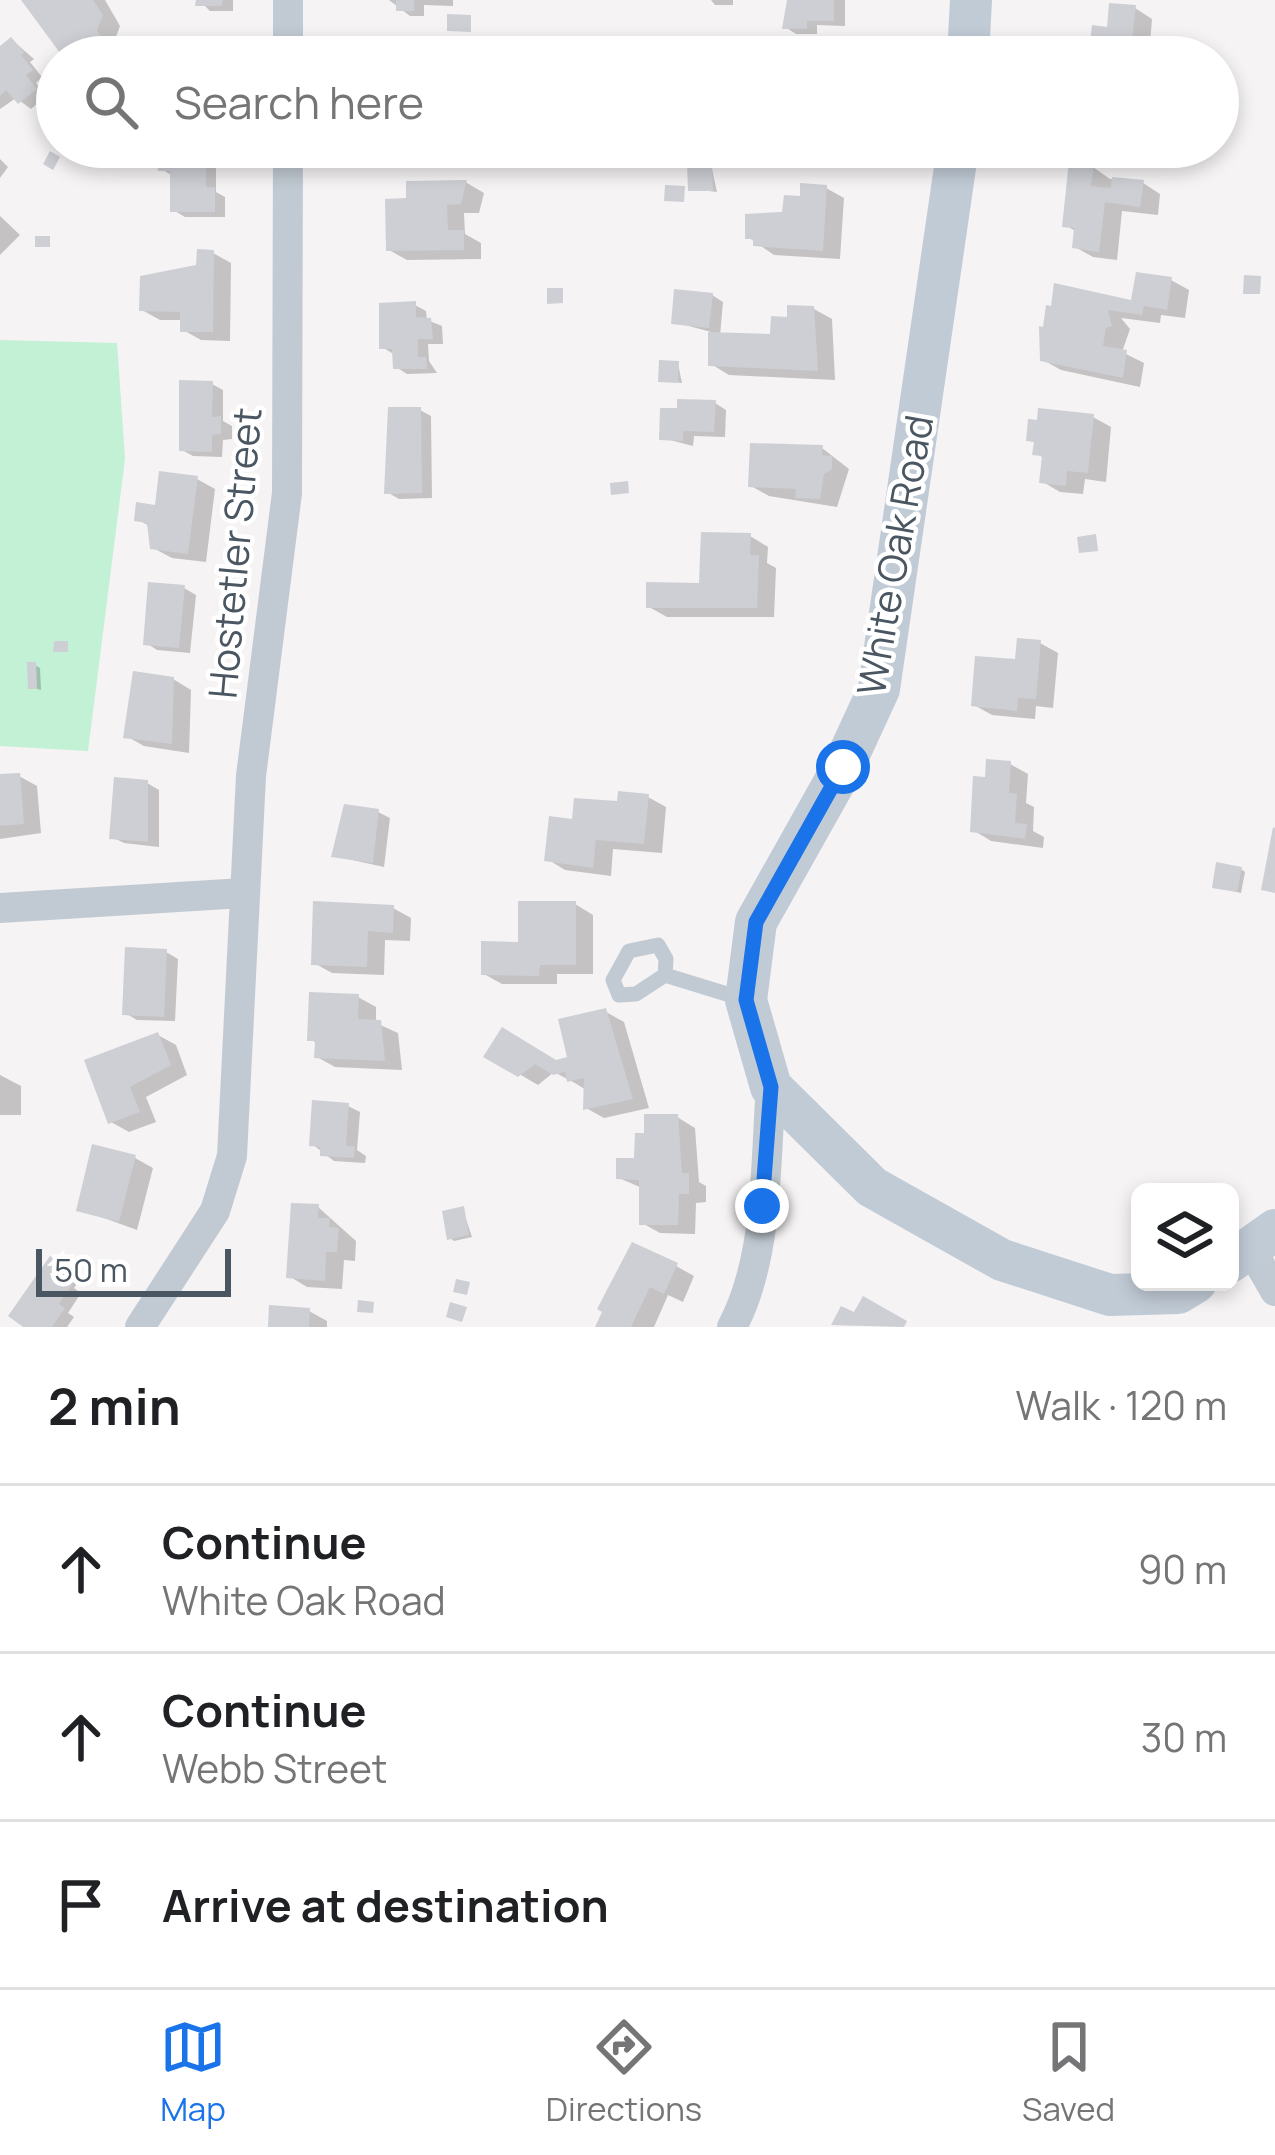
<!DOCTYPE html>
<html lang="en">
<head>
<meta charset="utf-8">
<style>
  body { margin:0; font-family:Manrope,sans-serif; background:#f2f2f2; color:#202124 }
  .controls { position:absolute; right:36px; bottom:36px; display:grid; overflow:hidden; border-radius:18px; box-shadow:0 6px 18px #0003 }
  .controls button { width:108px; height:108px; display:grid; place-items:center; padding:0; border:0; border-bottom:3px solid #e0e0e0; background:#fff; color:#202124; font:60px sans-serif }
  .scale { position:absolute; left:36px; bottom:30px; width:195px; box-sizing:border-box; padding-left:12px; border:6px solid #4a5661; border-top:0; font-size:33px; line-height:42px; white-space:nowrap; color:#4a5661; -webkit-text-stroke:9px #fff; paint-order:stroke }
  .stop { position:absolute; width:36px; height:36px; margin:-27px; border:9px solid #1a73e8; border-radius:50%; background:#fff }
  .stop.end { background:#1a73e8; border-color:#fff; box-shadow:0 3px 12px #0008 }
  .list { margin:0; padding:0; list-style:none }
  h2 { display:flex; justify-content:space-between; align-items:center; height:156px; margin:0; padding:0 48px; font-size:51px }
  h2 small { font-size:39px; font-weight:400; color:#757577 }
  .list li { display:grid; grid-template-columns:78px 1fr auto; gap:36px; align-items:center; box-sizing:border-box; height:168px; padding:0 48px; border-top:3px solid #e0e0e0 }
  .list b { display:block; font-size:45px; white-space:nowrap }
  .list p { margin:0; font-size:39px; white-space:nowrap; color:#757577 }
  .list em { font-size:39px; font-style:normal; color:#757577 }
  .icon { flex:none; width:66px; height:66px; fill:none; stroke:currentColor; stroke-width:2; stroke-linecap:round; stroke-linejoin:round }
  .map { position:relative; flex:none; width:1275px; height:1327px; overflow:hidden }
  .search { position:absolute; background:#fff; box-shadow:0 6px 18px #0003; left:36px; right:36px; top:36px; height:132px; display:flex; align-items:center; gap:30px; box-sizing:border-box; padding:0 42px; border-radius:66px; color:#757577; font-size:45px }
  .sheet { height:660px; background:#fff }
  nav { display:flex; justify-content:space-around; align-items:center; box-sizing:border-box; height:168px; border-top:3px solid #e0e0e0; background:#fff; font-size:33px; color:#757577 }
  nav a { display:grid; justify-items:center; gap:6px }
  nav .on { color:#1a73e8 }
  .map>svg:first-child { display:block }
  .green { fill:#c3f1d5 }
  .shadow { fill:#0003 }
  .building { fill:#cdcfd5 }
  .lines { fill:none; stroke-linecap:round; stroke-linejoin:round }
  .lane { stroke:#c1cad2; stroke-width:15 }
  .street { stroke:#c1cad2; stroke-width:30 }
  .secondary { stroke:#c1cbd6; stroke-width:42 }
  .route { stroke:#1a73e8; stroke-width:15 }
  .labels { text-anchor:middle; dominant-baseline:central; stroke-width:9; stroke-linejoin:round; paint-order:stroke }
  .street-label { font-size:39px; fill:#4a5661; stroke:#fff }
</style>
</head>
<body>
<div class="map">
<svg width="1275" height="1327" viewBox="0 0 1275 1327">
  <rect width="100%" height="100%" fill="#f5f3f3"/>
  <!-- green -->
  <path class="green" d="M0 340 117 343 125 459 88 751 0 746Z"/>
  <!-- shadow -->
  <path class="shadow" d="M24 0H105L120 26 114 42 122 57H66Z
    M199 0H233V11H210Z
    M389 0H453V6L424 5V16H410Z
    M711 0H733V5H715Z
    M789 0H845V26L817 25V34H796L785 27Z
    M1135 8 1152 19 1149 57H1085Z
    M12 40 34 59 30 62 42 77 36 83 46 96 31 109 16 98 0 109V50Z
    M409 46 420 57H383Z
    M172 148 184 155 183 166 205 157 216 163V192L225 197V217H185L173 210V176L161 169Z
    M0 159 8 167 0 178Z
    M711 165 717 192 691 189Z
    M1093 167 1110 179 1143 183 1160 194 1158 215 1122 211 1117 260 1093 257 1075 247 1077 232 1065 225Z
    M467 183 484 193 479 213H464L465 234 481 243V259L407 260 389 250 409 201V184Z
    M826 188 844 198 840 259 774 255 748 237Z
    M0 216 20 235 0 255Z
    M213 253 231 263 230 341 201 340 183 330V320H160L142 310Z
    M1171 280 1189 290 1185 318 1161 315 1160 323 1121 318 1130 329 1122 352 1144 363 1140 387 1061 370 1043 360 1049 309 1134 304Z
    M712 295 723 302 720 336 773 337 790 320 814 309 832 319 835 380 729 375 711 364V332L674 322Z
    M415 305 426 311 427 320 442 326 443 344H428L429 361 437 373 407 374 396 367 395 355 382 347Z
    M678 364 682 383 661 380Z
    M212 384 223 390V421L232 426V439L223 440 222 457 193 456 182 450Z
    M715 403 726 410 725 437 694 436 693 446 662 438Z
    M420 410 431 416 432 498 399 499 387 492Z
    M1093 417 1111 427 1106 482 1085 479 1083 494 1060 492 1043 482 1045 459 1036 453Z
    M822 448 849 469 837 507 769 496 751 486Z
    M197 479 215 489 206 562 172 558 153 548 151 527 137 519Z
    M750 536 768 547 767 563 776 568 774 617H667L649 607 702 586Z
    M184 588 196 595 190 653 157 650 146 643Z
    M1040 643 1058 653 1053 708 1036 706 1035 719 992 715 974 705Z
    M35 665 40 668 41 690 31 687Z
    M173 679 191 690 189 753 144 746 126 736Z
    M1010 764 1028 774 1026 803 1034 807 1033 831 1044 837 1043 848 991 841 973 830 988 780Z
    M19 776 37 786 41 833 0 839V777Z
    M147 783 159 790V847L124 843 112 837Z
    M648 797 666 807 662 853 613 849 611 876 565 870 547 859 575 822Z
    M378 812 390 818 384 867 334 856Z
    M1241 869 1245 872 1241 893 1215 887Z
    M575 904 593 915V974H557V984H502L484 974Z
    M393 908 411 918 410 941 385 940 384 975 332 973 314 963Z
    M166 952 178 959 175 1021 137 1020 125 1013Z
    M358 997 376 1007V1023L398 1033 402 1070 335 1067 317 1057 318 1044 310 1039Z
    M606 1012 624 1022 649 1108 604 1118 586 1108V1090L575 1083 554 1072 538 1085 488 1056 556 1063 571 1059Z
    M158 1035 176 1045 187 1075 146 1097 156 1122 129 1132 111 1122Z
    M0 1075 21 1086V1115H0Z
    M348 1106 360 1112 357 1150 366 1156 365 1163 334 1161 312 1144Z
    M677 1117 695 1128 699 1182 706 1186V1202L696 1203 695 1234 660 1233 642 1223V1188L619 1178 637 1161 647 1136Z
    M135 1158 153 1168 137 1230 79 1209Z
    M318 1207 356 1241 355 1261 344 1260 342 1289 307 1287 289 1276Z
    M463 1210 472 1237 454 1241 450 1238Z
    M62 1266 80 1279 74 1288 81 1293 68 1313 74 1317 67 1327H29L12 1315Z
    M676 1266 694 1276 683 1302 668 1295 654 1327H599L606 1311Z
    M272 1308 309 1311 327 1321V1327H271Z"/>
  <!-- building -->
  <path class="building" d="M21 0H93L103 15 97 30 110 54 63 57Z
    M196 0H223L222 6H195Z
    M396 0H414V11H396Z
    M787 0H834V21H807V29H782Z
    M1109 3 1136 5 1130 57H1079L1081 42H1090L1092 25 1107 27Z
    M447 14 471 15V32L447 31Z
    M11 37 24 52 21 55 33 70 26 75 37 89 18 104 6 90 0 96V46Z
    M380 42 410 43 409 57H380Z
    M520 45 553 46 562 57H520Z
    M158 147H173V163H187V153L206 154V187H215V212H170V171H158Z
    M50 151 60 157 53 170 43 164Z
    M1069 161 1094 164 1091 186 1111 188 1112 177 1144 180 1140 207 1105 202 1099 252 1072 248 1074 228 1062 227Z
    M712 162 713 191H688L687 163Z
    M467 180 461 204 447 205 448 230H464V250L386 251 385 199 406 198V181Z
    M800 183 827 185 823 251 753 246V239H745V214L782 212 784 195 800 196Z
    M665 185 685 186 684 202 664 201Z
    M35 236H50V247H35Z
    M197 249 214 250 213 332H180V312L139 311 140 276 196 265Z
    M1136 272 1172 277 1167 310 1144 306 1142 315 1108 310 1112 326 1106 328 1103 346 1127 350 1123 378 1040 361 1039 326 1043 327 1046 305 1051 306 1054 283 1131 300Z
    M1244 275 1261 276 1260 294H1243Z
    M547 288H563V303L547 304Z
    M674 289 713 293 709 328 671 324Z
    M416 301V317L431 318 433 339H418V357H426L427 369H393L392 349H379V303Z
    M787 305 814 306 818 371 708 366V332L770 334 771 316 787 317Z
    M659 360 679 361 678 383 658 382Z
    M179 380 213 381 212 417 221 416V434L212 435V452L179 451Z
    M677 399 716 400 714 432 683 431V441L659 440 660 408H677Z
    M388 407H421L422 493 384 494Z
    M1038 408 1094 414 1088 473 1067 471 1066 486 1039 483 1042 456 1032 455 1034 442 1026 441 1028 419 1037 420Z
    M750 443 823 445 822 455 832 456V469L824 474 820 499 795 498 796 489 748 487Z
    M159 471 198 476 188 554 150 549 147 523 134 521 136 502 155 505Z
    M628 481 629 493 611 495 610 483Z
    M701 532 751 533 750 555H759L757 608H646V582L699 583Z
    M1096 534 1098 551 1079 553 1077 537Z
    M148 582 185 585 179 648 143 645Z
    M1017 638 1041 640 1036 699 1018 698 1017 711 971 706 975 656 1015 659Z
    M54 641H68V652H53Z
    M27 662H36L37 689H28Z
    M133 671 174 677 172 744 123 738Z
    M986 759 1011 761 1009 793 1017 794 1015 823 1027 824 1025 839 970 832 973 776 985 777Z
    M20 773 24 824 0 826V774Z
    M114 777 148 780V842L109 839Z
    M618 791 649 794 644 844 596 840 593 868 544 861 549 816 572 819 574 798 617 801Z
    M344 804 379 809 373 863 331 857Z
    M1273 827 1275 828V893L1261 890Z
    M1216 862 1242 867 1237 892 1212 888Z
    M313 901 394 905 393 933 368 931 367 967 311 965Z
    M518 901H576V965H540L539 976 481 975V941L518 942Z
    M125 947 167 949 164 1017 122 1015Z
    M309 992 359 994 358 1019 381 1020 385 1061 314 1058 315 1041H307Z
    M606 1008 633 1099 583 1110 584 1078 567 1082 565 1072 553 1075 535 1064 518 1077 483 1057 502 1027 556 1060 567 1057 558 1019Z
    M158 1032 171 1065 130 1087 140 1112 108 1124 84 1060Z
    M312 1100 349 1103 346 1146H355L354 1158 320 1156V1147L309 1146Z
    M644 1114H678L682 1173H689V1194H679L678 1225H639V1180L616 1179V1158H634L635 1133H644Z
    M92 1144 136 1155 119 1222 76 1211Z
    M291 1203 319 1204 318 1218H330L329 1227 339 1228 337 1252H326L325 1281 286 1278Z
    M464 1206 469 1235 447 1240 442 1211Z
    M632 1242 678 1263 664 1294 650 1287 631 1327H595L602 1312 597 1309Z
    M50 1256 71 1270 64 1279 72 1285 59 1304 65 1308 52 1327H23L8 1316Z
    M456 1279 470 1282 467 1295 453 1292Z
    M863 1296 907 1321 904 1327 831 1325 841 1306 854 1312Z
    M358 1300 374 1302 373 1313 357 1312Z
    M450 1302 467 1307 462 1322 446 1317Z
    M269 1305 310 1308 309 1327H268Z"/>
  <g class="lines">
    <!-- lane -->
    <path class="lane" d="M718 147 849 158 946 147
      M665 975 666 959 658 945 629 951 613 980 619 995 636 994 665 975 743 999"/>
    <!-- street -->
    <path class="street" d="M288 57V0
      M0 908 243 893
      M1251 1249 1275 1291
      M140 1327 215 1211 232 1156 251 776 287 493 288 147
      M732 1327C769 1258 765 1163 771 1087"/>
    <!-- secondary -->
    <path class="secondary" d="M968 57 971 0
      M958 147 879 689 843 767 756 922 746 1000 771 1087 872 1187 1002 1260 1110 1295 1178 1293 1196 1282
      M1230 1262 1275 1230"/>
  </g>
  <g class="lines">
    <!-- route -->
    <path class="route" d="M762 1206 771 1087 746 1000 756 922 843 767"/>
  </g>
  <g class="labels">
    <!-- street labels -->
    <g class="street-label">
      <text transform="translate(234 553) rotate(-85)">Hostetler Street</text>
      <text transform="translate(894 555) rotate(-80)">White Oak Road</text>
    </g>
  </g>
</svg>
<div class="controls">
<button><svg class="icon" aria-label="layers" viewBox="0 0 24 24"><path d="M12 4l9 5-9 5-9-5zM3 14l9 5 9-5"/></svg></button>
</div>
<div class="scale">50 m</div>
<div class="stop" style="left:843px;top:767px"></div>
<div class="stop end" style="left:762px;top:1206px"></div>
<div class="search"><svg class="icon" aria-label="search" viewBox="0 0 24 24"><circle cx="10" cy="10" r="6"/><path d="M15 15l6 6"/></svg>Search here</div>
</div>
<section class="sheet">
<h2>2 min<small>Walk · 120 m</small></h2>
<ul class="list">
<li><svg class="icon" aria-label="ahead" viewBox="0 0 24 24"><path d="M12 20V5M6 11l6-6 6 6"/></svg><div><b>Continue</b><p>White Oak Road</p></div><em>90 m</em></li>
<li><svg class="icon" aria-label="ahead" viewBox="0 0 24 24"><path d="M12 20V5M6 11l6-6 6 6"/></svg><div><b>Continue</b><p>Webb Street</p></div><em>30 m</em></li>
<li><svg class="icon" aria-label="arrive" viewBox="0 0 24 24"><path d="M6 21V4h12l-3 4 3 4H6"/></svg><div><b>Arrive at destination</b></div></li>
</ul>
</section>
<nav>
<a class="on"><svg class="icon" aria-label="map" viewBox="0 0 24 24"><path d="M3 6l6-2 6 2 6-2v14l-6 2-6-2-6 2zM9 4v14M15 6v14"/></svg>Map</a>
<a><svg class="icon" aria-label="directions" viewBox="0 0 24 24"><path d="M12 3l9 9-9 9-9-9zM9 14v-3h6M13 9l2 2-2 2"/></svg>Directions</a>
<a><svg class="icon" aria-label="saved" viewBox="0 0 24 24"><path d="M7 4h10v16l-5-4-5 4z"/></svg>Saved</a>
</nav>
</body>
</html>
